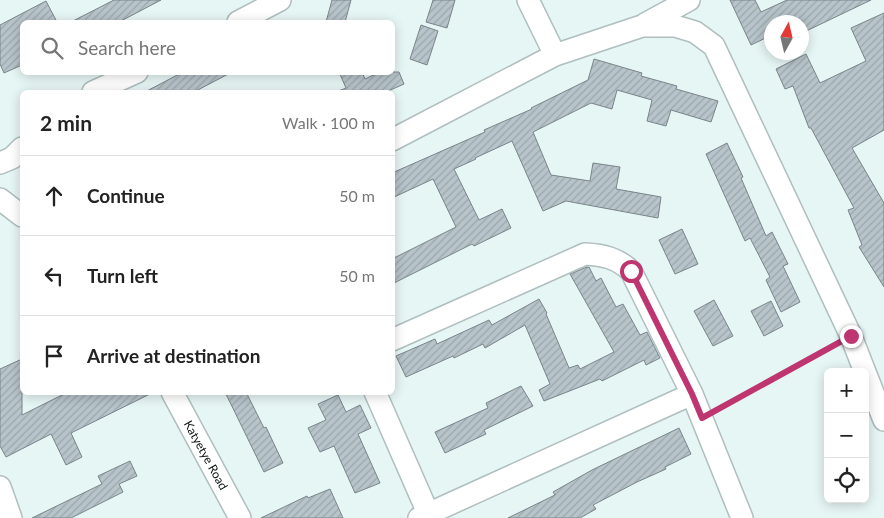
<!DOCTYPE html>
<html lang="en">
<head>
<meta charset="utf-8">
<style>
  body { margin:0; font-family:Lato,sans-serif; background:#f6f6f6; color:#222 }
  .controls { position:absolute; right:15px; bottom:15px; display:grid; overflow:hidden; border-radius:8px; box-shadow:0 2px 12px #0003 }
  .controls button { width:45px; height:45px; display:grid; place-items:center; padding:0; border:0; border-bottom:1px solid #e0e0e0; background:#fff; color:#222; font:25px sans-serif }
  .compass { position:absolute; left:764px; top:15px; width:45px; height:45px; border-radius:50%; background:#fff; box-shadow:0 2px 12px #0003; rotate:8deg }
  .stop { position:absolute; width:15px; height:15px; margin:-11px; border:4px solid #be3570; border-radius:50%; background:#fff }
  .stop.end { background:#be3570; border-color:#fff; box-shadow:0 1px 5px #0008 }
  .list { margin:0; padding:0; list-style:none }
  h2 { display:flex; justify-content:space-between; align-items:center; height:65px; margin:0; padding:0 20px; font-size:21px }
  h2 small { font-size:16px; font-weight:400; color:#767676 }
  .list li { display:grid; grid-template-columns:32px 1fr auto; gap:15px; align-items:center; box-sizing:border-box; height:80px; padding:0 20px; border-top:1px solid #e0e0e0 }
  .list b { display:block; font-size:19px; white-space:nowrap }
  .list em { font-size:16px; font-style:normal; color:#767676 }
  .icon { flex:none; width:28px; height:28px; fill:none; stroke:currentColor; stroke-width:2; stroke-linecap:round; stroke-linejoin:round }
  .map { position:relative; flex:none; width:884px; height:518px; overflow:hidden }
  .search { position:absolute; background:#fff; box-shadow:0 2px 12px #0003; left:20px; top:20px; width:375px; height:55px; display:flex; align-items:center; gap:12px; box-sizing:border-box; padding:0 18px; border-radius:8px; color:#767676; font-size:19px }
  .panel { position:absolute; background:#fff; box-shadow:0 2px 12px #0003; left:20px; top:90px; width:375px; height:305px; border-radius:8px }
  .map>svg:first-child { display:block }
  .building { fill:url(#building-hatch); stroke:#788489 }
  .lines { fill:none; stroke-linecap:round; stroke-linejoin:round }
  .minor-casing { stroke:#afbebe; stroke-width:24 }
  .path { stroke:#a0adac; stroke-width:3; stroke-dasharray:4 4; stroke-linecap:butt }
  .minor { stroke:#fff; stroke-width:21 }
  .route { stroke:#be3570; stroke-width:6 }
  .labels { text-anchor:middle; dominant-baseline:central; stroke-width:4.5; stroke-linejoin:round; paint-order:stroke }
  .street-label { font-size:12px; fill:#0d1212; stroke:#fff }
</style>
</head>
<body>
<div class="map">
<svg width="884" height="518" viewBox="0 0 884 518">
  <defs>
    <pattern id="building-hatch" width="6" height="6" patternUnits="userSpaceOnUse" patternTransform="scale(1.25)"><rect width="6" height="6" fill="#b7c4ca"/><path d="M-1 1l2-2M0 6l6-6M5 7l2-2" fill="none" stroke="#9ca7ac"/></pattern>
  </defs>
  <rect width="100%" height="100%" fill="#e6f6f5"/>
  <!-- building -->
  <path class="building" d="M114 0H161L119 22H71Z
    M332 0H351L345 22H326Z
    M433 0H455L447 28 426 22Z
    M730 0H755L761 12 787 0H871L802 33V20L797 22H772V35L751 45Z
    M46 1 57 22H22V65L4 73 0 64V25Z
    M884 13V130L852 148 884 203V287L859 247 862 245 848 210 854 208 811 128H809L793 86 785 89 776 69 806 54 820 83 866 61 851 28Z
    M421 25 438 31 427 65 410 59Z
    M594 59 642 73 641 76 677 86 676 89 718 101 711 122 671 110 666 126 647 121 652 100 617 90 612 109 591 103 533 132 551 175 590 181 593 163 620 167 616 189 661 197 658 218 566 201 543 211 512 141 475 158 476 159 454 169 479 220 502 209 511 228 474 246 472 244 392 284V259L456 227 433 179 392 198V173L485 132 484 130 532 109 531 108 588 80Z
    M183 72H232L194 92H145Z
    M339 72H362L365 79 380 72H399L404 84 386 92H336L346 88Z
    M727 143 743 177 741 178 766 236 772 232 788 264 783 266 800 302 781 312 766 280 770 277 750 238 745 241 706 154Z
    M682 229 698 264 675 274 659 240Z
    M587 267H589L596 281 601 278 616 307 623 304 640 335 647 332 660 358 646 365 644 360 602 381 600 379 544 401 539 390 550 384 525 325 485 348 483 344 454 358 453 356 406 377 396 356 435 339 437 344 489 320 492 325 539 299 547 313 546 314 569 368 578 365 580 369 614 352 570 274Z
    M714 300 733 336 713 346 694 311Z
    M771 301 783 326 764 336 751 311Z
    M22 359V415L68 392H154L71 433 82 457 66 465 51 434 6 457 0 446V369Z
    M521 386 533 406 484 430 486 434 445 453 435 432 488 408 486 403Z
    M225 392H246L264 428 266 427 283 463 264 472Z
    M338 395 346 412 360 405 371 428 358 434 380 483 355 493 334 446 320 452 308 428 326 420 318 404Z
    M679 428 691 454 665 467 666 469 637 482 593 505 596 509 580 518H508L555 495 553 492 592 470Z
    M130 461 137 476 119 484 123 492 71 518H32L102 484 98 476Z
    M330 489 343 518H261L307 496 308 498Z"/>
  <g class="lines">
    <!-- minor casing -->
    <g class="minor-casing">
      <path id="minor" d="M528 0 555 55
        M238 22 280 0
        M645 24 689 0
        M93 92 137 72
        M392 140 555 55 642 26H675L695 32 714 46 851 336 865 372
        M0 163 12 158 22 148
        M0 199 22 216
        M392 340 585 254C604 255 617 258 631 271L692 394 742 518
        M865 372 884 420
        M172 392 240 518
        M375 392 428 513
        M0 487 11 518
        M419 518 692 394"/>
    </g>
    <!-- path -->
    <path class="path" d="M720 408 833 346"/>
    <!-- minor -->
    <use href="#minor" class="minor"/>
  </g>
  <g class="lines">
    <!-- route -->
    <path class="route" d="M631 271 692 394 702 418 851 336"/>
  </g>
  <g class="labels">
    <!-- street labels -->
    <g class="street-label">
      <text transform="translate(206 455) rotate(61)">Katyetye Road</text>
    </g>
  </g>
</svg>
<div class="controls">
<button>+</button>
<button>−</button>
<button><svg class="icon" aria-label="locate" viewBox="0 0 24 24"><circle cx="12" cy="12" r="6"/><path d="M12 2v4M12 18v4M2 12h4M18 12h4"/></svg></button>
</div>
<svg class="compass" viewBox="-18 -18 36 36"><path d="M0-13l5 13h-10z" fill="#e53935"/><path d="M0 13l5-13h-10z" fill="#767676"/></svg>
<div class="stop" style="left:631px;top:271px"></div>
<div class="stop end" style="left:851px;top:336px"></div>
<div class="search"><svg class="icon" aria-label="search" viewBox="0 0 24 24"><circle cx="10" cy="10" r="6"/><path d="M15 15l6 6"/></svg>Search here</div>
<section class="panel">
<h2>2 min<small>Walk · 100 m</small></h2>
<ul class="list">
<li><svg class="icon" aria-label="ahead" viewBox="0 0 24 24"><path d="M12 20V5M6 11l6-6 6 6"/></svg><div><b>Continue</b></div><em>50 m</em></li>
<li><svg class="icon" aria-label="left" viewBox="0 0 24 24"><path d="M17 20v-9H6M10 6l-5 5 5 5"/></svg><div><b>Turn left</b></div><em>50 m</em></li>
<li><svg class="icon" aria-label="arrive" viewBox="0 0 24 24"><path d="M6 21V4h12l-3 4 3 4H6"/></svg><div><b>Arrive at destination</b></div></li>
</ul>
</section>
</div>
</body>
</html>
